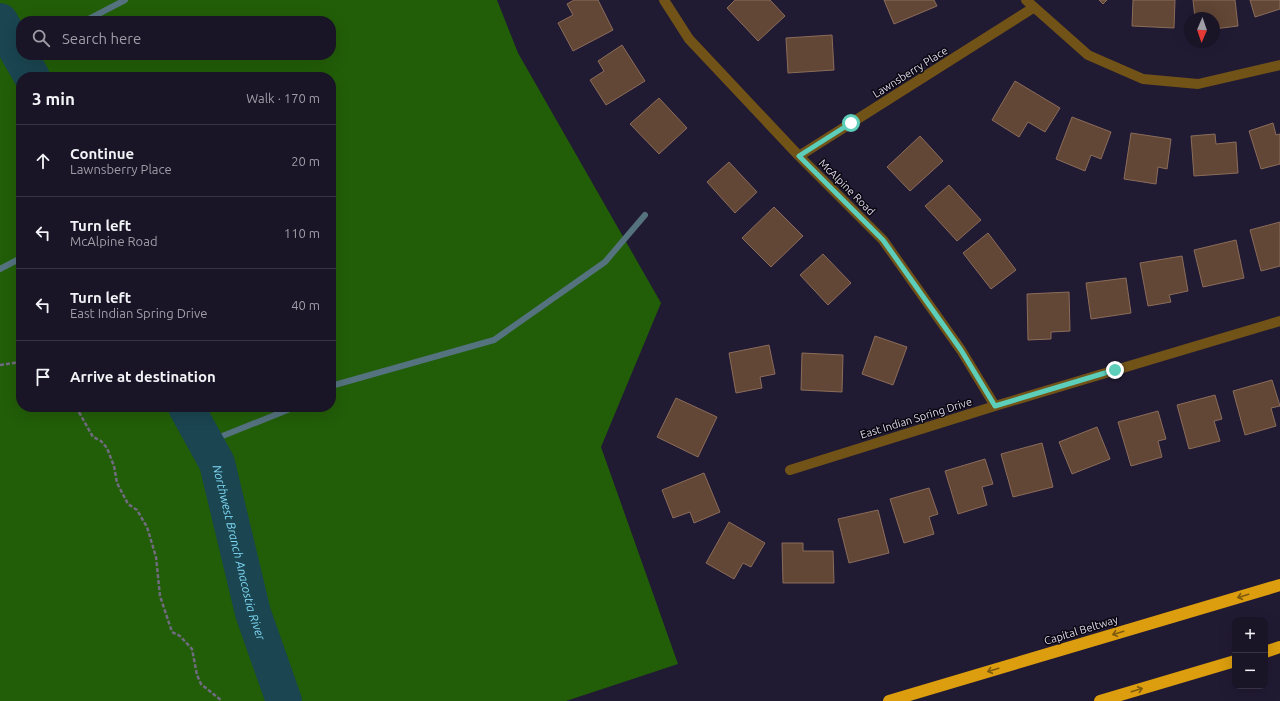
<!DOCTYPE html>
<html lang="en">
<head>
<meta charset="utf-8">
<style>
  body { margin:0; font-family:Ubuntu,sans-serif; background:#221d2e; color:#f1f3f6 }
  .controls { position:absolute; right:12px; bottom:12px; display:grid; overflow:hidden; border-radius:8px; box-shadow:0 4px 16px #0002 }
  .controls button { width:36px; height:36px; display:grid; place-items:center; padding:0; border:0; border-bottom:1px solid #373343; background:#191426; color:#f1f3f6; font:20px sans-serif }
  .compass { position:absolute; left:1184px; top:12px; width:36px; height:36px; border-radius:50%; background:#191426; box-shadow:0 4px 16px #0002; rotate:182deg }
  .stop { position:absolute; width:12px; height:12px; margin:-9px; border:3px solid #5cceba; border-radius:50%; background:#fff }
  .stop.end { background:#5cceba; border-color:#fff; box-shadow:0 1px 4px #0008 }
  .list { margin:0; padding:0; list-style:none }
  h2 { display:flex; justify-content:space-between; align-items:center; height:52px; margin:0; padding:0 16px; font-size:17px }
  h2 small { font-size:13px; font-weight:400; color:#9f9ea7 }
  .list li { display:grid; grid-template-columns:26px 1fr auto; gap:12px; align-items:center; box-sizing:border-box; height:72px; padding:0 16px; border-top:1px solid #373343 }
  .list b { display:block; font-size:15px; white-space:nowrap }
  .list p { margin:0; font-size:13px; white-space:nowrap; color:#9f9ea7 }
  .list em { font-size:13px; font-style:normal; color:#9f9ea7 }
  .icon { flex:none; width:22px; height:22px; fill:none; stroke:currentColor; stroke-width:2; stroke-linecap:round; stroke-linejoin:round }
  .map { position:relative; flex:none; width:1280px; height:701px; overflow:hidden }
  .search { position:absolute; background:#191426; box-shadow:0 4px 16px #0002; left:16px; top:16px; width:320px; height:44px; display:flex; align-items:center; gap:10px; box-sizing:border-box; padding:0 14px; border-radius:16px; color:#9f9ea7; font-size:15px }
  .panel { position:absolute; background:#191426; box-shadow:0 4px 16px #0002; left:16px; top:72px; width:320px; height:340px; border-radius:16px }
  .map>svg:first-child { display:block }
  .forest { fill:#225e08; fill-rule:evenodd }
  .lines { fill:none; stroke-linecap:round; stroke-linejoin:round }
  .stream { stroke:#55727f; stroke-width:6 }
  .river { stroke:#1a4551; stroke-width:36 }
  .building { fill:#634736; stroke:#8a6c5a }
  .path { stroke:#716b81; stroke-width:2.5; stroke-dasharray:4 2; stroke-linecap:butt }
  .minor { stroke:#725317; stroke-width:10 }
  .motorway { stroke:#dc9e0e; stroke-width:12 }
  .oneway { stroke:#7e5a0f }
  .route { stroke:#5cceba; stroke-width:5 }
  .labels { text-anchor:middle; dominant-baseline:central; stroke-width:3; stroke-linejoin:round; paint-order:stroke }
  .street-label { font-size:11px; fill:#dedaeb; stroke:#0a0711 }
  .water-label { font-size:12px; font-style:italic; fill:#80daf7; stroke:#0a0711 }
</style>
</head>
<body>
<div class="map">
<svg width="1280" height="701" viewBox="0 0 1280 701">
  <rect width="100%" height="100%" fill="#211a33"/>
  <!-- forest -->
  <path class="forest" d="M0 0H497L518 53 661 303 601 447 678 664 566 701H0ZM21 21H331V55H21ZM21 77H331V407H21Z"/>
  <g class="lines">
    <!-- stream -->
    <path class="stream" d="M85 21 125 0
      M19 55 21 54
      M0 269 21 258
      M331 386 494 340 605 262 645 215
      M205 443 295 407"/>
    <!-- river -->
    <g class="river">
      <path d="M0 21 32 77"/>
      <path id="s1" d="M186 407 217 463 253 613 284 701"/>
    </g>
  </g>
  <!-- building -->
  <path class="building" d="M574 0H598L613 30 573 51 558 23 573 15 567 4Z
    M735 0H770L785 16 758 41 727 8Z
    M884 0H934L937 6 894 24Z
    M1099 0H1107L1103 4Z
    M1133 0H1175L1174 28 1132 26Z
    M1193 0H1235L1238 26 1214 29V18H1195Z
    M1250 0H1280V9L1255 17Z
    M832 35 834 70 788 73 786 38Z
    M622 45 645 81 606 105 590 80 604 71 598 61Z
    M1015 81 1060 108 1045 132 1028 122 1019 137 992 120Z
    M659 98 687 128 659 154 630 124Z
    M1072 117 1111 132 1101 159 1091 155 1085 171 1056 159Z
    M1273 123 1276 135 1280 134V164L1261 169 1249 131Z
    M1131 133 1171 139 1167 169 1158 167 1156 184 1124 179Z
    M1215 134 1216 144 1236 142 1238 173 1194 176 1191 136Z
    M920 136 943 161 910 191 887 167Z
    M729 162 757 192 735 213 707 182Z
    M949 185 981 220 957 241 925 206Z
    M774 207 803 236 771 267 742 238Z
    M1280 222V266L1261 271 1250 230Z
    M988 233 1016 270 991 289 963 253Z
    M1236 240 1244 278 1203 287 1194 250Z
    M823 254 851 283 828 305 800 275Z
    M1182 256 1188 291 1169 295 1171 302 1148 306 1140 263Z
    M1126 278 1131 313 1091 319 1086 283Z
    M1069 292 1070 331 1051 332V339L1028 340 1027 294Z
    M875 336 907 347 893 385 862 374Z
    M769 345 775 374 760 377 762 388 736 393 729 353Z
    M802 353 843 355 842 392 801 390Z
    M1272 380 1280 406 1271 408 1276 426 1245 435 1233 391Z
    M1215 395 1222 419 1214 421 1220 441 1189 449 1177 405Z
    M676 398 717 417 698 457 657 437Z
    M1158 411 1166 439 1158 441 1162 457 1131 466 1118 422Z
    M1097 427 1110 459 1072 474 1059 442Z
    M1042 443 1053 487 1013 497 1001 454Z
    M985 459 993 484 982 487 987 505 958 514 945 471Z
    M704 473 720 512 694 523 690 512 673 518 662 490Z
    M929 488 938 514 929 517 934 534 904 543 890 499Z
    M878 510 889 553 849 563 838 519Z
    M729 522 765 543 751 567 743 563 734 579 706 563Z
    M782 543H803V551H833L834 583H783Z"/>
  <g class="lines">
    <!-- path -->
    <path class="path" d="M0 365 21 362
      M76 407 93 437 101 441 107 448 114 466 117 483 128 504 137 510 147 527 156 557 160 596 172 632 180 636 192 649 197 675 201 684 222 701"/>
    <!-- minor -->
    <path class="minor" d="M664 0 689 39 799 156 883 240 961 350 995 406
      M1026 0 1088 55 1143 79 1198 84 1280 65
      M799 156 1033 8
      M790 470 995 406 1280 321"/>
    <!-- motorway -->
    <path class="motorway" d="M1265 652 1280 647
      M889 701 1280 585
      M1100 701 1235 661"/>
  </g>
  <!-- one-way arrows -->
  <defs><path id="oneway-shaft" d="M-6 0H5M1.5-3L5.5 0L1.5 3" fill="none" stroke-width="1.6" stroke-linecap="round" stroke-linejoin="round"/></defs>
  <g class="oneway">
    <use href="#oneway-shaft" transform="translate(1243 596) rotate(163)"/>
    <use href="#oneway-shaft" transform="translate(1118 633) rotate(163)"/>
    <use href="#oneway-shaft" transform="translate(993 670) rotate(163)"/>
    <use href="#oneway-shaft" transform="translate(1137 690) rotate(-17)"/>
  </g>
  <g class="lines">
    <!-- route -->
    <path class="route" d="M851 123 799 156 883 240 961 350 995 406 1115 370"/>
  </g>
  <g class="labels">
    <!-- street labels -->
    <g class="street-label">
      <text transform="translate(910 72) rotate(-32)">Lawnsberry Place</text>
      <text transform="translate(847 187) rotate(45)">McAlpine Road</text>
      <text transform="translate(916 418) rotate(-17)">East Indian Spring Drive</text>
      <text transform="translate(1081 630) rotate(-17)">Capital Beltway</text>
    </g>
    <!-- water labels -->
    <g class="water-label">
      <text stroke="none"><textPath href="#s1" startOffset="156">Northwest Branch Anacostia River</textPath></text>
    </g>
  </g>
</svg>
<div class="controls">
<button>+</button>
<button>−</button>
</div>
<svg class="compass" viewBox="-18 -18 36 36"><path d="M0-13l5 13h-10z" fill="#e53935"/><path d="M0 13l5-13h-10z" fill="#9f9ea7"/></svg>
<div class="stop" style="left:851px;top:123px"></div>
<div class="stop end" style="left:1115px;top:370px"></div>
<div class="search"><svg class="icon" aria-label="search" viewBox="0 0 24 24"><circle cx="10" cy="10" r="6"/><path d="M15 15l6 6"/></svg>Search here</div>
<section class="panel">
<h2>3 min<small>Walk · 170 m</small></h2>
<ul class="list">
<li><svg class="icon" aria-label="ahead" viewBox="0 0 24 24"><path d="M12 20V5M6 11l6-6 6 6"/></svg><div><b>Continue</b><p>Lawnsberry Place</p></div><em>20 m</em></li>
<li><svg class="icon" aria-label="left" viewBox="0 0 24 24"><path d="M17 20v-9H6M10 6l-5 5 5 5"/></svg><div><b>Turn left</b><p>McAlpine Road</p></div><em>110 m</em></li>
<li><svg class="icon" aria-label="left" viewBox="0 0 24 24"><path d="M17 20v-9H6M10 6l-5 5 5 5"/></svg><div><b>Turn left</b><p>East Indian Spring Drive</p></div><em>40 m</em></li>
<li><svg class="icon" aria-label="arrive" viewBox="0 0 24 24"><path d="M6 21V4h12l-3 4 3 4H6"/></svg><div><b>Arrive at destination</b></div></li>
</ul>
</section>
</div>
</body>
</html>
